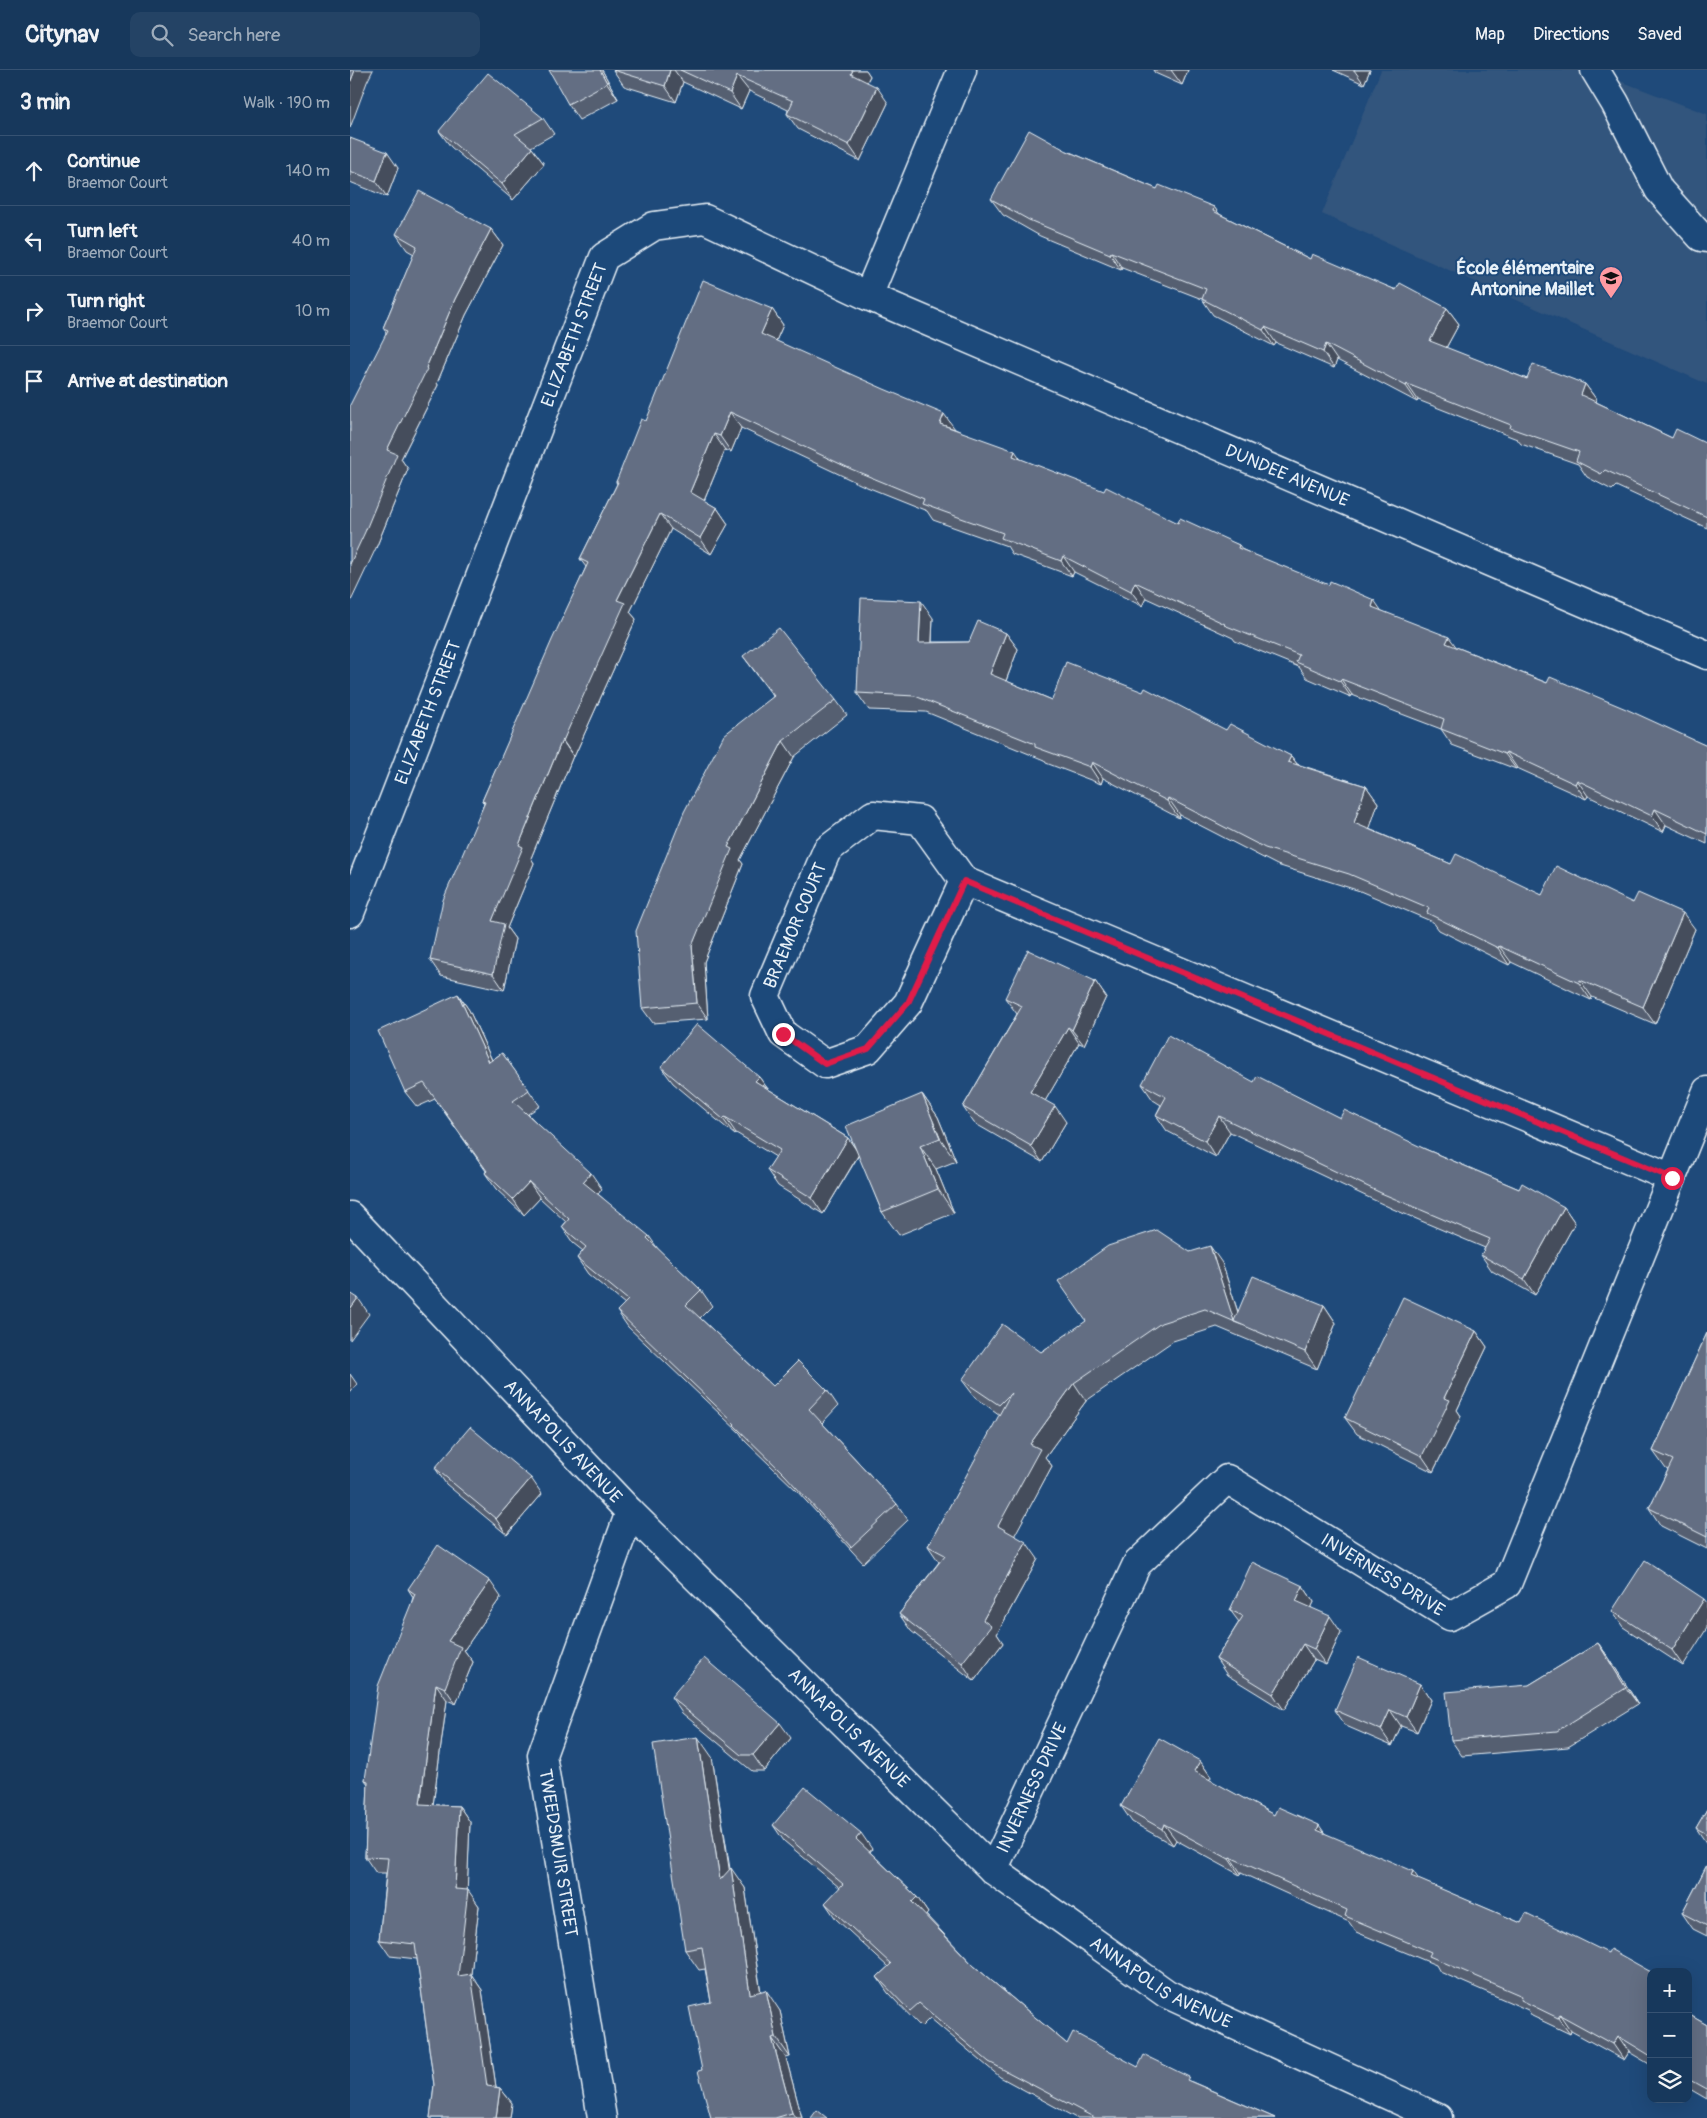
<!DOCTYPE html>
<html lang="en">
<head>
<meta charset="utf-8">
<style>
  body { margin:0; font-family:Pangolin,sans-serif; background:#244365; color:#f1f3f6 }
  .controls { position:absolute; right:15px; bottom:15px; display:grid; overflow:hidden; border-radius:10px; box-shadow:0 5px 20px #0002 }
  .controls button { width:45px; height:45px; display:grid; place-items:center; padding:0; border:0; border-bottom:1px solid #365272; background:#17385c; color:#f1f3f6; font:25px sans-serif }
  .stop { position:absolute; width:15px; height:15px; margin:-11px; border:4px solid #e11d48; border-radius:50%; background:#fff }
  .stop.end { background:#e11d48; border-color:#fff; box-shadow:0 1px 5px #0008 }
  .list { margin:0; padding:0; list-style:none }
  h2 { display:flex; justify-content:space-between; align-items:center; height:65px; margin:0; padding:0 20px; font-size:21px }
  h2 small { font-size:16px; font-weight:400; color:#9eacbb }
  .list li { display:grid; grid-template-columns:32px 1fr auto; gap:15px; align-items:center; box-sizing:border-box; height:70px; padding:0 20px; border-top:1px solid #365272 }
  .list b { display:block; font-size:19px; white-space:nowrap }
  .list p { margin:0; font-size:16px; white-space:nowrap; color:#9eacbb }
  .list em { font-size:16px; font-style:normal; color:#9eacbb }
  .icon { flex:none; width:28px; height:28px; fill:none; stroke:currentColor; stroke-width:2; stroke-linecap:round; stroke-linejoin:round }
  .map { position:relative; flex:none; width:1357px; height:2048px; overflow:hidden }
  header { display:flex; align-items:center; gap:30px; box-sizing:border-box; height:70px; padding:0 25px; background:#17385c; border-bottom:1px solid #365272 }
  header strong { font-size:24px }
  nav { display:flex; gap:28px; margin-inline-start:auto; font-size:18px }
  .search { width:350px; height:45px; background:#244365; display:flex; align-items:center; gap:12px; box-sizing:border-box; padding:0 18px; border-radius:10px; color:#9eacbb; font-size:19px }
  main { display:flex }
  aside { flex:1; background:#17385c }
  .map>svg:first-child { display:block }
  .built { fill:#33557d }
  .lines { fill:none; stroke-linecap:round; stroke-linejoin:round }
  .street-casing { stroke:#e8f1f8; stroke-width:31 }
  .street { stroke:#1f4a7a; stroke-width:28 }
  .wall { fill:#555f71; stroke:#e8f1f8 }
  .shaded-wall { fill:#454d5c; stroke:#e8f1f8 }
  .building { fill:#636e83; stroke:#e8f1f8 }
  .route { stroke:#e11d48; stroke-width:6 }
  .labels { text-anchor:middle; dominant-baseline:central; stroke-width:4; stroke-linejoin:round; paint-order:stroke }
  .poi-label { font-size:18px; font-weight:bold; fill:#e8f1f8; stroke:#1f4a7a; text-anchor:end }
  .street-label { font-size:18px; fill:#e8f1f8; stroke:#1f4a7a }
</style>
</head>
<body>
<header>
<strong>Citynav</strong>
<div class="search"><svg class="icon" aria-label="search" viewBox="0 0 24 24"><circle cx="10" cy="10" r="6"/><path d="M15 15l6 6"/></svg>Search here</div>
<nav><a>Map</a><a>Directions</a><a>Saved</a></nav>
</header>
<main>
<aside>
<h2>3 min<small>Walk · 190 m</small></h2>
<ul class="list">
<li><svg class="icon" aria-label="ahead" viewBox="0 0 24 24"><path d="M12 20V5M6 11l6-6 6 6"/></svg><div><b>Continue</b><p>Braemor Court</p></div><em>140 m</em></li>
<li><svg class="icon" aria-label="left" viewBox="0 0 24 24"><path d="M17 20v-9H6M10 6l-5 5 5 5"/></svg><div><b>Turn left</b><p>Braemor Court</p></div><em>40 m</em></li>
<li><svg class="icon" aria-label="right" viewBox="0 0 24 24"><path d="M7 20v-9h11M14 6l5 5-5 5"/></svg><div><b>Turn right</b><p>Braemor Court</p></div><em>10 m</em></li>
<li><svg class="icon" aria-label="arrive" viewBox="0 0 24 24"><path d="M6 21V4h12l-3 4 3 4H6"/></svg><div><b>Arrive at destination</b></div></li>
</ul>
</aside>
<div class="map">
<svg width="1357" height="2048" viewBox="0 0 1357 2048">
  <rect width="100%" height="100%" fill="#1f4a7a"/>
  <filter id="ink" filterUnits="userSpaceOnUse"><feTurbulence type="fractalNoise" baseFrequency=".02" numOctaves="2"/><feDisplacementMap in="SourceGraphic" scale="10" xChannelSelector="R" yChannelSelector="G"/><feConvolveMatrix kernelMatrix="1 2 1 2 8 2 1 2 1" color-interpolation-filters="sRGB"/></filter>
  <g filter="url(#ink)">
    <!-- built -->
    <path class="built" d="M1031 0H1241L1357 44V314L972 144Z"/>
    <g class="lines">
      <!-- street casing -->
      <g class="street-casing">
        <g id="street">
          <path d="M1245 0 1265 33 1309 120 1351 167 1357 168"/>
          <path d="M518 226 612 0"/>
          <path id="s1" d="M614 811 558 933 518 979 475 994 433 964 415 926 477 780 523 745 570 750 614 811 1322 1108"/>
          <path id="s2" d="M0 843 254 187 304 156 355 149 518 226 1357 585"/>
          <path id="s3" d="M0 1146 280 1442 643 1800 817 1924 1088 2048"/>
          <path id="s4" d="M643 1800 787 1494 877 1409 1100 1546 1157 1514 1357 1021"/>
          <path d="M252 2048 192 1685 280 1442"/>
        </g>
      </g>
      <!-- street -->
      <use href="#street" class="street"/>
    </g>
    <!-- wall -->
    <path class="wall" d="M252 0 268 29 229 50 218 34Z
      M263 0H516L520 6 517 12 538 33 510 91 448 59 437 44 438 40 399 21 391 39 333 12 326 32 274 16Z
      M803 0H838L832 15 805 3Z
      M983 0H1020L1014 14Z
      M193 48 204 64 181 77 194 94 163 130 101 77 89 61Z
      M0 68 48 98 37 127 0 112Z
      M717 81 807 119 864 137 869 144 960 189 1097 238 1109 254 1096 278 1177 309 1235 314 1246 329V332L1322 368 1357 374V458L1266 416 1262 420 1237 407 1228 394 1171 374 1167 369 1068 330 1067 332 987 290 984 298 926 273 924 276 863 245 852 229 772 198 771 200 690 166 653 145 641 129Z
      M141 159 153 175 116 245 87 313 88 315 51 389 58 399 26 478 36 262 33 258 64 184 57 180 46 164Z
      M422 239 433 255 426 271 605 359 670 389 828 453 889 475 893 480 1032 541 1106 577 1357 676V774L1316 755 1313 762 1238 726 1236 729 1167 698 1166 699 1102 675 1091 659 1002 625 1001 627 957 608 949 597 885 571 883 568 796 528 792 536 724 502 722 506 662 484 657 476 583 450 577 441 512 415 391 358 381 382 375 380 354 431 367 438 378 454 361 484 321 459 280 542 286 549 224 687 223 686 181 788 184 793 157 858 165 869 154 920 91 906 80 890 134 733 132 731 236 497 230 489 267 414 266 412 296 351Z
      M583 548 582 572H619L656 563 668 579 656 611 702 630 876 660 941 686 947 694 1016 716 1028 733 1019 759 1101 794 1192 825 1283 833 1345 859 1305 954 1242 927 1241 930 1161 892 1159 895 1089 860 1083 852 1010 821 927 795 830 745 829 748 753 708 751 714 696 693 694 690 576 642 519 640 507 623Z
      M393 586 486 630 497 645 444 687 390 790 393 794 354 892 358 949 303 953 292 938 423 626Z
      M745 911 756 927 734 975 729 973 695 1031 716 1052 692 1092 624 1053 613 1037 667 944 655 928Z
      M108 924 119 940 142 990 152 983 190 1036 178 1044 252 1119 248 1124 308 1179 351 1220 362 1236 350 1248 423 1316 477 1320 488 1336 472 1353 547 1434 558 1450 513 1493 446 1420 395 1371 390 1363 278 1257 267 1241 275 1234 238 1204 227 1188 233 1181 223 1173 212 1157 216 1152 190 1128 174 1145 146 1119 135 1103 136 1101 85 1029 67 1037 55 1022Z
      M311 997 409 1007 418 1019 498 1068 507 1081 572 1024 588 1047 606 1091 586 1099 604 1143 549 1165 532 1142 509 1085 473 1144 428 1116 417 1100 426 1087 386 1063 385 1065 323 1013Z
      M904 1012 990 1048 1075 1079 1169 1119 1214 1137 1225 1153 1185 1225 1142 1201 1131 1185 1135 1178 1043 1139 880 1062 866 1087 817 1061 806 1045 811 1035 803 1030 792 1014Z
      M840 1182 872 1193 888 1242 974 1235 986 1253 967 1299 867 1257 823 1271 736 1331 695 1387 702 1396 664 1465 688 1489 647 1564 653 1573 624 1611 561 1561 549 1544 589 1492 578 1476 650 1345 625 1327 612 1310 691 1282Z
      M1126 1261 1137 1277 1107 1340 1111 1346 1083 1402 1007 1364 995 1348Z
      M1357 1263V1479L1311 1456 1299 1438 1318 1400 1316 1399 1303 1381Z
      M85 1398 192 1424 157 1465 96 1414Z
      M953 1516 964 1532 961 1538 991 1562 976 1595 964 1590 934 1640 877 1605 866 1589 889 1552 880 1540Z
      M58 1519 151 1527 114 1580 123 1592 106 1634 97 1630 83 1735 109 1736 120 1752 117 1820 129 1836 121 1904 132 1920 146 2017 150 2018 162 2033 160 2048H80L84 2015 67 1889 40 1886 29 1870 36 1803H26L15 1787 18 1714 15 1710 63 1527Z
      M1357 1533 1333 1596 1273 1557 1262 1541Z
      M1248 1573 1259 1588 1288 1634 1218 1677 1112 1686 1101 1670 1179 1615Z
      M1070 1614 1081 1630 1067 1662 1051 1656 1042 1676 996 1656 985 1640Z
      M321 1627 441 1668 414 1701H402L332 1643Z
      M362 1687 380 1799 395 1818 411 1922 430 1941 440 1987 436 1988 452 2048H361L352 2000 361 1932 355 1899 349 1900 335 1880Z
      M850 1691 861 1707 859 1710 924 1745 975 1764 1069 1810 1171 1853 1258 1883 1301 1902V1995L1279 1982 1274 1990 1221 1961 1220 1964 1182 1946 1178 1940 1090 1902 1086 1895 1006 1862 999 1852 891 1803 890 1805 826 1770 823 1775 782 1752 771 1736Z
      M1357 1739V1774L1346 1758Z
      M423 1755 522 1779 520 1782 567 1827 578 1843 576 1845 624 1896 717 1974 788 1997 842 2012 925 2048H726L650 2007 580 1948 571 1957 538 1923 527 1907 538 1897 486 1849 475 1833 490 1818 434 1771Z
      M1357 1795V1866L1343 1859 1332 1843Z
      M1338 1944 1357 1955V2029L1338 2018Z"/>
    <!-- shaded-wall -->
    <path class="shaded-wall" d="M5 0H23L17 12 0 58V13Z
      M250 0H252L268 29 257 13Z
      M320 0H324L333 12 326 32 315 16Z
      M503 0H516L520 6 512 20 501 4Z
      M821 0H838L832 15Z
      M1004 0H1020L1014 14Z
      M387 6 399 21 391 39 380 23Z
      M527 17 538 33 510 91 499 75Z
      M182 78 194 94 163 130 152 114Z
      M37 82 48 98 37 127 26 111Z
      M864 137 876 153 863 141Z
      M141 159 153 175 116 245 87 313 88 315 51 389 58 399 26 478 0 533V494L37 380 76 298 105 229Z
      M761 182 772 198 771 200 760 184Z
      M1097 238 1109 254 1091 287 1080 271Z
      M422 239 433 255 422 280 411 264Z
      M915 257 926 273 924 276 913 260Z
      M976 274 987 290 984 298 973 282Z
      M1057 314 1068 330 1067 332 1056 316Z
      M1235 314 1246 329 1242 341 1231 325Z
      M380 342 391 358 381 382 370 366Z
      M594 344 605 359 590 354Z
      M364 364 375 380 351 438 340 422Z
      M665 381 676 397 663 386Z
      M367 438 378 454 361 484 350 468Z
      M310 444 321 459 280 542 286 549 224 687 213 671 267 530Z
      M713 486 724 502 722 506 711 491Z
      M785 512 796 528 792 536 781 521Z
      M1024 530 1035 546 1022 537Z
      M571 531 583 548 581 589 569 573Z
      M656 563 668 579 652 621 640 604Z
      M1099 567 1110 582 1096 573Z
      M991 609 1002 625 1001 627 990 611Z
      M212 670 223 686 181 788 184 793 157 858 165 869 154 920 143 904 142 851 169 775Z
      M433 671 444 687 390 790 393 794 354 892 358 949 347 933 342 876 378 777Z
      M1156 682 1167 698 1166 699 1155 684Z
      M941 686 953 702 938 692Z
      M742 692 753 708 751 714 740 697Z
      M1227 710 1238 726 1236 729 1225 714Z
      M1016 716 1028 733 1016 770 1004 753Z
      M818 728 830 745 829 748 817 731Z
      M1305 739 1316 755 1313 762 1302 746Z
      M1333 843 1345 859 1305 954 1293 937Z
      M1149 876 1161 892 1159 895 1148 878Z
      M1230 910 1242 927 1241 930 1229 913Z
      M745 911 756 927 734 975 722 960Z
      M108 924 119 940 150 1008 139 992Z
      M718 957 729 973 691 1038 680 1022Z
      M409 1007 420 1022 405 1011Z
      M572 1024 588 1047 606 1091 590 1068Z
      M705 1036 716 1052 692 1092 681 1076Z
      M869 1046 880 1062 866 1087 855 1071Z
      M375 1047 386 1063 385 1065 373 1049Z
      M498 1068 509 1084 473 1144 462 1128Z
      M570 1076 586 1099 604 1143 588 1119Z
      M241 1103 252 1119 244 1128 233 1112Z
      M179 1112 190 1128 174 1145 163 1129Z
      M1214 1137 1225 1153 1185 1225 1174 1209Z
      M299 1166 310 1182 297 1168Z
      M860 1176 872 1193 892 1255 884 1252Z
      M8 1228 19 1244 0 1270V1239Z
      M974 1235 986 1253 967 1299 955 1282Z
      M1126 1261 1137 1277 1107 1340 1111 1346 1083 1402 1072 1386 1094 1328Z
      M0 1304 7 1314 0 1322Z
      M724 1313 736 1331 695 1387 702 1396 660 1474 648 1456 680 1374Z
      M181 1408 192 1424 157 1465 146 1449Z
      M676 1472 688 1489 647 1564 653 1573 624 1611 612 1593 633 1550Z
      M140 1511 151 1527 114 1580 123 1592 106 1634 95 1618 98 1571Z
      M953 1516 964 1532 957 1547 946 1531Z
      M1354 1529 1357 1533V1558L1333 1596 1322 1580Z
      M980 1546 991 1562 976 1595 964 1579Z
      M1248 1573 1259 1588 1288 1634 1276 1618Z
      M953 1574 964 1590 934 1640 923 1624Z
      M86 1614 97 1630 81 1750 70 1734Z
      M1070 1614 1081 1630 1067 1662 1056 1647Z
      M1040 1640 1051 1656 1042 1676 1031 1660Z
      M430 1653 441 1668 414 1701 403 1685Z
      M348 1667 362 1687 384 1830 370 1810Z
      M850 1691 861 1707 855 1717 844 1701Z
      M109 1736 120 1752 117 1826 118 1820 129 1836 121 1904 132 1920 148 2031 137 2016 108 1906 105 1819Z
      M814 1754 826 1770 823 1775 812 1759Z
      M969 1755 980 1771 967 1760Z
      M511 1763 522 1779 517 1785 506 1769Z
      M880 1787 891 1803 890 1805 879 1789Z
      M381 1798 395 1818 414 1944 400 1924Z
      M1063 1801 1074 1817 1061 1806Z
      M567 1827 578 1843 574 1848 562 1832Z
      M416 1920 430 1941 440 1987 426 1967Z
      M1210 1945 1221 1961 1220 1964 1208 1948Z
      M1268 1966 1279 1982 1274 1990 1263 1974Z
      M422 1968 436 1988 452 2048H446L442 2043Z
      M150 2018 162 2033 160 2048H146Z"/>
    <!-- building -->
    <path class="building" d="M0 0H5L0 13Z
      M199 0H250L257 13 218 34Z
      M263 0H320L315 16Z
      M330 0H503L501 4 527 17 499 75 437 44 443 31 387 6 380 23Z
      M138 3 193 48 165 64 182 78 152 114 89 61Z
      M679 60 717 81 807 119 809 115 864 137 863 141 960 189 962 184 1046 220 1050 213 1097 238 1080 271 1177 309 1183 294 1235 314 1231 325 1322 368 1326 359 1357 374V447L1255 400 1251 404 1226 391 1229 382 1160 358 1161 355 1057 314 1056 316 976 274 973 282 915 257 913 260 852 229 856 219 761 182 760 184 679 150 641 129Z
      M0 68 37 82 26 111 0 101Z
      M69 121 141 159 105 229 76 298 77 299 37 380 47 384 15 462 0 494V335L38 260 33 258 67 176 46 164Z
      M353 210 422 239 411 264 534 319 594 344 590 354 665 381 663 386 754 421 756 417 828 453 830 448 889 475 888 478 979 515 980 511 1024 530 1022 537 1099 567 1096 573 1197 613 1200 607 1276 639 1357 676V764L1305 739 1302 746 1227 710 1225 714 1156 682 1155 684 1091 659 1094 649 991 609 990 611 946 592 949 585 874 555 875 554 785 512 781 521 713 486 711 491 651 468 653 463 572 434 574 429 501 399 380 342 370 366 364 364 340 422 367 438 350 468 310 444 267 530 275 533 213 671 212 670 169 775 173 777 142 851 154 854 143 904 80 890 93 830 135 732 132 731 202 570 238 493 230 489 268 412H266L291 349 296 351Z
      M511 528 571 531 569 573 619 572 628 551 656 563 640 604 702 630 716 592 793 622 795 618 876 660 880 654 941 686 938 692 1016 716 1004 753 1101 794 1106 784 1192 825 1206 796 1283 833 1288 823 1333 843 1293 937 1230 910 1229 913 1149 876 1148 878 1077 843 1079 838 999 804 915 778 818 728 817 731 742 692 740 697 685 677V674L565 626 507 623Z
      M429 558 486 630 433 671 378 777 382 779 342 876 347 933 292 938 286 861 334 742 374 665 424 626 393 586Z
      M678 880 745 911 722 960 718 957 680 1022 705 1036 681 1076 613 1037 672 936 655 928Z
      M108 924 139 992 152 983 179 1020 163 1031 241 1103 233 1112 299 1166 297 1168 351 1220 336 1235 423 1316 448 1291 477 1320 459 1339 547 1434 501 1477 434 1404 384 1355 385 1354 267 1241 278 1230 227 1188 236 1177 212 1157 219 1149 179 1112 163 1129 135 1103 137 1101 74 1013 55 1022 28 961Z
      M347 954 409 1007 405 1011 498 1068 462 1128 417 1100 430 1080 375 1047 373 1049 311 997Z
      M818 965 904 1012 907 1006 990 1048 994 1040 1075 1079 1169 1119 1172 1113 1214 1137 1174 1209 1131 1185 1140 1169 1031 1123 869 1046 855 1071 806 1045 816 1027 792 1014Z
      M572 1024 590 1068 570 1076 588 1119 532 1142 496 1056Z
      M807 1160 840 1182 860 1176 884 1251 903 1206 974 1235 955 1282 855 1239 811 1253 724 1313 680 1374 690 1379 648 1456 676 1472 633 1550 641 1556 612 1593 549 1544 595 1485 578 1476 661 1323 649 1335 612 1310 652 1254 691 1282 736 1251 708 1211 758 1176Z
      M0 1223 8 1228 0 1239Z
      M1053 1227 1126 1261 1094 1328 1100 1330 1072 1386 995 1348Z
      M1357 1263V1467L1299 1438 1323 1390 1303 1381Z
      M120 1357 181 1408 146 1449 85 1398Z
      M88 1475 140 1511 98 1571 111 1577 95 1618 86 1614 70 1734 109 1736 105 1819 118 1820 108 1906 121 1904 137 2016 150 2018 146 2048H80L84 2015 65 1874 29 1870 38 1788 15 1787 18 1711 15 1710 28 1616 65 1524 58 1519Z
      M1295 1490 1354 1529 1322 1580 1262 1541Z
      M902 1492 953 1516 946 1531 980 1546 964 1579 953 1574 923 1624 866 1589 893 1546 880 1540Z
      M1248 1573 1276 1618 1207 1661 1101 1670 1096 1622 1179 1615Z
      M1008 1587 1070 1614 1056 1647 1040 1640 1031 1660 985 1640Z
      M354 1588 430 1653 403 1685H391L321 1627Z
      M348 1667 370 1810 381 1798 400 1924 416 1920 426 1967 422 1968 442 2043 425 2048H361L348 2001 352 2000 339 1937 361 1932 352 1877 335 1880 303 1674Z
      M809 1668 850 1691 844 1701 924 1745 928 1737 969 1755 967 1760 1063 1801 1061 1806 1171 1853 1176 1843 1258 1883 1260 1879 1301 1902V1986L1268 1966 1263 1974 1210 1945 1208 1948 1171 1930 1172 1926 1079 1886 1081 1882 995 1846 997 1840 880 1787 879 1789 814 1754 812 1759 771 1736Z
      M455 1717 511 1763 506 1769 567 1827 562 1832 624 1896 717 1974 723 1962 788 1997 794 1985 839 2007 837 2010 925 2048H745L639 1992 569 1933 560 1941 527 1907 541 1894 475 1833 493 1814 423 1755Z
      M1357 1739V1764L1346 1758Z
      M1357 1795V1856L1332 1843Z
      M1338 1944 1357 1955V2018L1356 2019 1338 2009Z
      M467 2040 477 2048H461Z"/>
  </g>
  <g class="lines" filter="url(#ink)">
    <!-- route -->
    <path class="route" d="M433 964 475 994 518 979 558 933 614 811 1322 1108"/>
  </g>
  <!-- icons -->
  <defs>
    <g id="school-pin" transform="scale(1.25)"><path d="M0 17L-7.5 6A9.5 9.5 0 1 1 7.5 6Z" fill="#ff9aa2" stroke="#1f4a7a"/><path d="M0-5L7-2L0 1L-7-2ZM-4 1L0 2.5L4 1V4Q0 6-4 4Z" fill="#111"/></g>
  </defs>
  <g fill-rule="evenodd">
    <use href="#school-pin" x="1261" y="208"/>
  </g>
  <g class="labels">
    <!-- poi labels -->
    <g class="poi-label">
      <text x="1244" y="198">École élémentaire<tspan x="1244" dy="21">Antonine Maillet</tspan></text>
    </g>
    <!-- street labels -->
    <g class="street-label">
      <text stroke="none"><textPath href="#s2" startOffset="620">ELIZABETH STREET</textPath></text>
      <text stroke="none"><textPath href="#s2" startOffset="1450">DUNDEE AVENUE</textPath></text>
      <text stroke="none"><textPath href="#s2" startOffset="215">ELIZABETH STREET</textPath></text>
      <text stroke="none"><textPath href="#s1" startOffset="411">BRAEMOR COURT</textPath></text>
      <text stroke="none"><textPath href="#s3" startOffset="310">ANNAPOLIS AVENUE</textPath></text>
      <text stroke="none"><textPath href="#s4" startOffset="645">INVERNESS DRIVE</textPath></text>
      <text stroke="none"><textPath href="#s3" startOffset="715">ANNAPOLIS AVENUE</textPath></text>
      <text stroke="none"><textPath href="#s4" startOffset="91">INVERNESS DRIVE</textPath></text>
      <text transform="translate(208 1783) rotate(81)">TWEEDSMUIR STREET</text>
      <text stroke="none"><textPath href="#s3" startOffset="1120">ANNAPOLIS AVENUE</textPath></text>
    </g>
  </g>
</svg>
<div class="controls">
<button>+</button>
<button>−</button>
<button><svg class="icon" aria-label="layers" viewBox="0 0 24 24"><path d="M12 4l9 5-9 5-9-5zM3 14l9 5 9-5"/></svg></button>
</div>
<div class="stop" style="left:1322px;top:1108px"></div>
<div class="stop end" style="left:433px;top:964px"></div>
</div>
</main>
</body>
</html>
